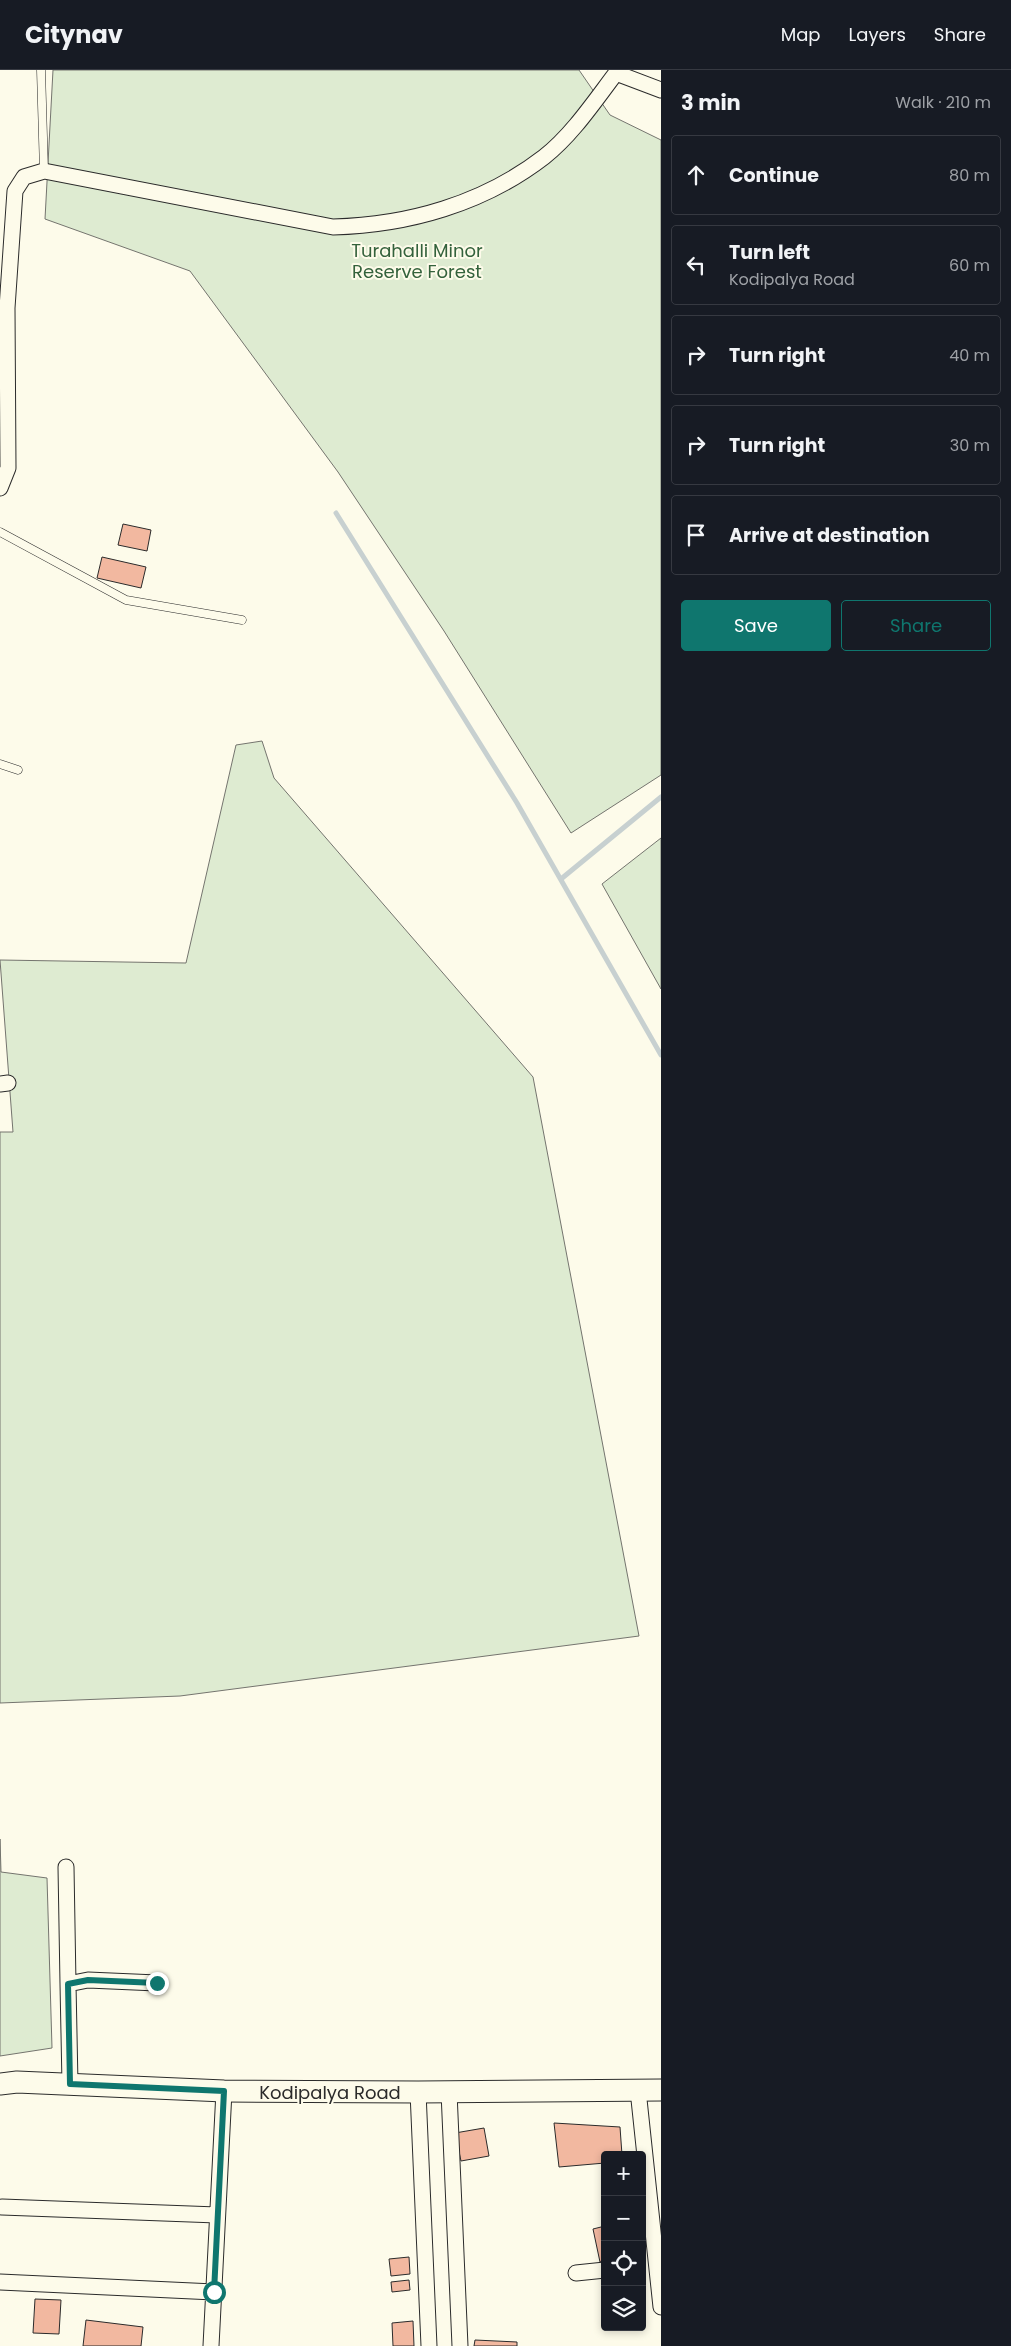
<!DOCTYPE html>
<html lang="en">
<head>
<meta charset="utf-8">
<style>
  body { margin:0; font-family:Poppins,sans-serif; background:#20242c; color:#f1f3f6 }
  .controls { position:absolute; right:15px; bottom:15px; display:grid; overflow:hidden; border-radius:5px; box-shadow:0 2px 8px #0003 }
  .controls button { width:45px; height:45px; display:grid; place-items:center; padding:0; border:0; border-bottom:1px solid #363941; background:#171b24; color:#f1f3f6; font:25px sans-serif }
  .stop { position:absolute; width:15px; height:15px; margin:-11px; border:4px solid #0f766e; border-radius:50%; background:#fff }
  .stop.end { background:#0f766e; border-color:#fff; box-shadow:0 1px 5px #0008 }
  .list { margin:0; padding:0; list-style:none }
  h2 { display:flex; justify-content:space-between; align-items:center; height:65px; margin:0; padding:0 20px; font-size:21px }
  h2 small { font-size:16px; font-weight:400; color:#9ea1a6 }
  .list li { display:grid; grid-template-columns:32px 1fr auto; gap:15px; align-items:center; box-sizing:border-box; height:80px; margin:0 10px 10px; padding:0 10px; border:1px solid #363941; border-radius:5px }
  .list b { display:block; font-size:19px; white-space:nowrap }
  .list p { margin:0; font-size:16px; white-space:nowrap; color:#9ea1a6 }
  .list em { font-size:16px; font-style:normal; color:#9ea1a6 }
  .actions { display:flex; gap:10px; padding:15px 20px }
  .actions a { flex:1; padding:11px 0; border:1px solid #0f766e; border-radius:5px; text-align:center; font-size:18px; color:#0f766e }
  .actions .main { background:#0f766e; color:#fff }
  .icon { flex:none; width:28px; height:28px; fill:none; stroke:currentColor; stroke-width:2; stroke-linecap:round; stroke-linejoin:round }
  .map { position:relative; flex:none; width:661px; height:2276px; overflow:hidden }
  header { display:flex; align-items:center; gap:30px; box-sizing:border-box; height:70px; padding:0 25px; background:#171b24; border-bottom:1px solid #363941 }
  header strong { font-size:24px }
  nav { display:flex; gap:28px; margin-inline-start:auto; font-size:18px }
  main { display:flex }
  aside { flex:1; background:#171b24 }
  .map>svg:first-child { display:block }
  .green { fill:#deebd1; stroke:#74746e }
  .lines { fill:none; stroke-linecap:round; stroke-linejoin:round }
  .stream { stroke:#c7d0d0; stroke-width:5 }
  .building { fill:#f2b8a0; stroke:#2b2b2b }
  .lane-casing { stroke:#2b2b2b; stroke-width:9 }
  .street-casing { stroke:#2b2b2b; stroke-width:17 }
  .secondary-casing { stroke:#2b2b2b; stroke-width:23 }
  .lane { stroke:#fdfbea; stroke-width:8 }
  .street { stroke:#fdfbea; stroke-width:15 }
  .secondary { stroke:#fdfbea; stroke-width:21 }
  .route { stroke:#0f766e; stroke-width:6 }
  .labels { text-anchor:middle; dominant-baseline:central; stroke-width:4; stroke-linejoin:round; paint-order:stroke }
  .park-label { font-size:18px; fill:#34623c; stroke:#fdfbea }
  .street-label { font-size:18px; fill:#2b2b2b; stroke:#fdfbea }
</style>
</head>
<body>
<header>
<strong>Citynav</strong>
<nav><a>Map</a><a>Layers</a><a>Share</a></nav>
</header>
<main>
<div class="map">
<svg width="661" height="2276" viewBox="0 0 661 2276">
  <rect width="100%" height="100%" fill="#fdfbea"/>
  <!-- green -->
  <path class="green" d="M53 0H579L610 45 661 70V705L571 763 444 561 338 402 190 201 45 149Z
    M262 671 274 708 533 1007 639 1566 180 1626 0 1633V1062H13L0 890 186 893 236 675Z
    M661 768V919L602 814Z
    M0 1769 1 1802 47 1808 52 1978 0 1986Z"/>
  <g class="lines">
    <!-- stream -->
    <path class="stream" d="M336 443 517 733 661 985
      M561 809 661 727"/>
  </g>
  <!-- building -->
  <path class="building" d="M123 454 151 460 147 481 118 475Z
    M102 487 146 497 141 518 97 508Z
    M554 2053 620 2057 622 2085H605V2093L559 2097Z
    M484 2058 489 2086 461 2091 455 2063Z
    M605 2156V2191L600 2192 593 2159Z
    M409 2187 410 2204 391 2206 389 2189Z
    M409 2210 410 2220 392 2222 391 2212Z
    M35 2229 61 2230 59 2264 33 2263Z
    M86 2250 143 2257 141 2276H83Z
    M413 2251 414 2276H393L392 2253Z
    M475 2270 517 2272V2276H474Z"/>
  <g class="lines">
    <!-- lane casing -->
    <g class="lane-casing">
      <path id="lane" d="M41 0 44 101
        M0 462 126 530 242 550
        M0 694 18 700"/>
    </g>
    <!-- street casing -->
    <g class="street-casing">
      <path id="street" d="M617 0 616 3 661 20
        M0 418 8 398 7 238 15 121 24 107 44 101 333 157C408 155 483 134 544 87 572 65 594 32 616 3
        M0 1014 8 1013
        M66 1797 68 1914
        M70 2014 68 1914 88 1910 157 1913
        M638 2020 661 2237
        M418 2022 429 2276
        M449 2022 460 2276
        M2 2137 217 2145
        M576 2203 605 2200
        M0 2212 214 2222
        M211 2276 224 2021"/>
    </g>
    <!-- secondary casing -->
    <g class="secondary-casing">
      <path id="secondary" d="M0 2014 17 2012 224 2021 418 2022 661 2020"/>
    </g>
    <!-- lane -->
    <use href="#lane" class="lane"/>
    <!-- street -->
    <use href="#street" class="street"/>
    <!-- secondary -->
    <use href="#secondary" class="secondary"/>
  </g>
  <g class="lines">
    <!-- route -->
    <path class="route" d="M157 1913 88 1910 68 1914 70 2014 224 2021 214 2222"/>
  </g>
  <g class="labels">
    <!-- park labels -->
    <g class="park-label">
      <text x="417" y="180">Turahalli Minor<tspan x="417" dy="21">Reserve Forest</tspan></text>
    </g>
    <!-- street labels -->
    <g class="street-label">
      <text x="330" y="2022">Kodipalya Road</text>
    </g>
  </g>
</svg>
<div class="controls">
<button>+</button>
<button>−</button>
<button><svg class="icon" aria-label="locate" viewBox="0 0 24 24"><circle cx="12" cy="12" r="6"/><path d="M12 2v4M12 18v4M2 12h4M18 12h4"/></svg></button>
<button><svg class="icon" aria-label="layers" viewBox="0 0 24 24"><path d="M12 4l9 5-9 5-9-5zM3 14l9 5 9-5"/></svg></button>
</div>
<div class="stop" style="left:214px;top:2222px"></div>
<div class="stop end" style="left:157px;top:1913px"></div>
</div>
<aside>
<h2>3 min<small>Walk · 210 m</small></h2>
<ul class="list">
<li><svg class="icon" aria-label="ahead" viewBox="0 0 24 24"><path d="M12 20V5M6 11l6-6 6 6"/></svg><div><b>Continue</b></div><em>80 m</em></li>
<li><svg class="icon" aria-label="left" viewBox="0 0 24 24"><path d="M17 20v-9H6M10 6l-5 5 5 5"/></svg><div><b>Turn left</b><p>Kodipalya Road</p></div><em>60 m</em></li>
<li><svg class="icon" aria-label="right" viewBox="0 0 24 24"><path d="M7 20v-9h11M14 6l5 5-5 5"/></svg><div><b>Turn right</b></div><em>40 m</em></li>
<li><svg class="icon" aria-label="right" viewBox="0 0 24 24"><path d="M7 20v-9h11M14 6l5 5-5 5"/></svg><div><b>Turn right</b></div><em>30 m</em></li>
<li><svg class="icon" aria-label="arrive" viewBox="0 0 24 24"><path d="M6 21V4h12l-3 4 3 4H6"/></svg><div><b>Arrive at destination</b></div></li>
</ul>
<div class="actions"><a class="main">Save</a><a>Share</a></div>
</aside>
</main>
</body>
</html>
